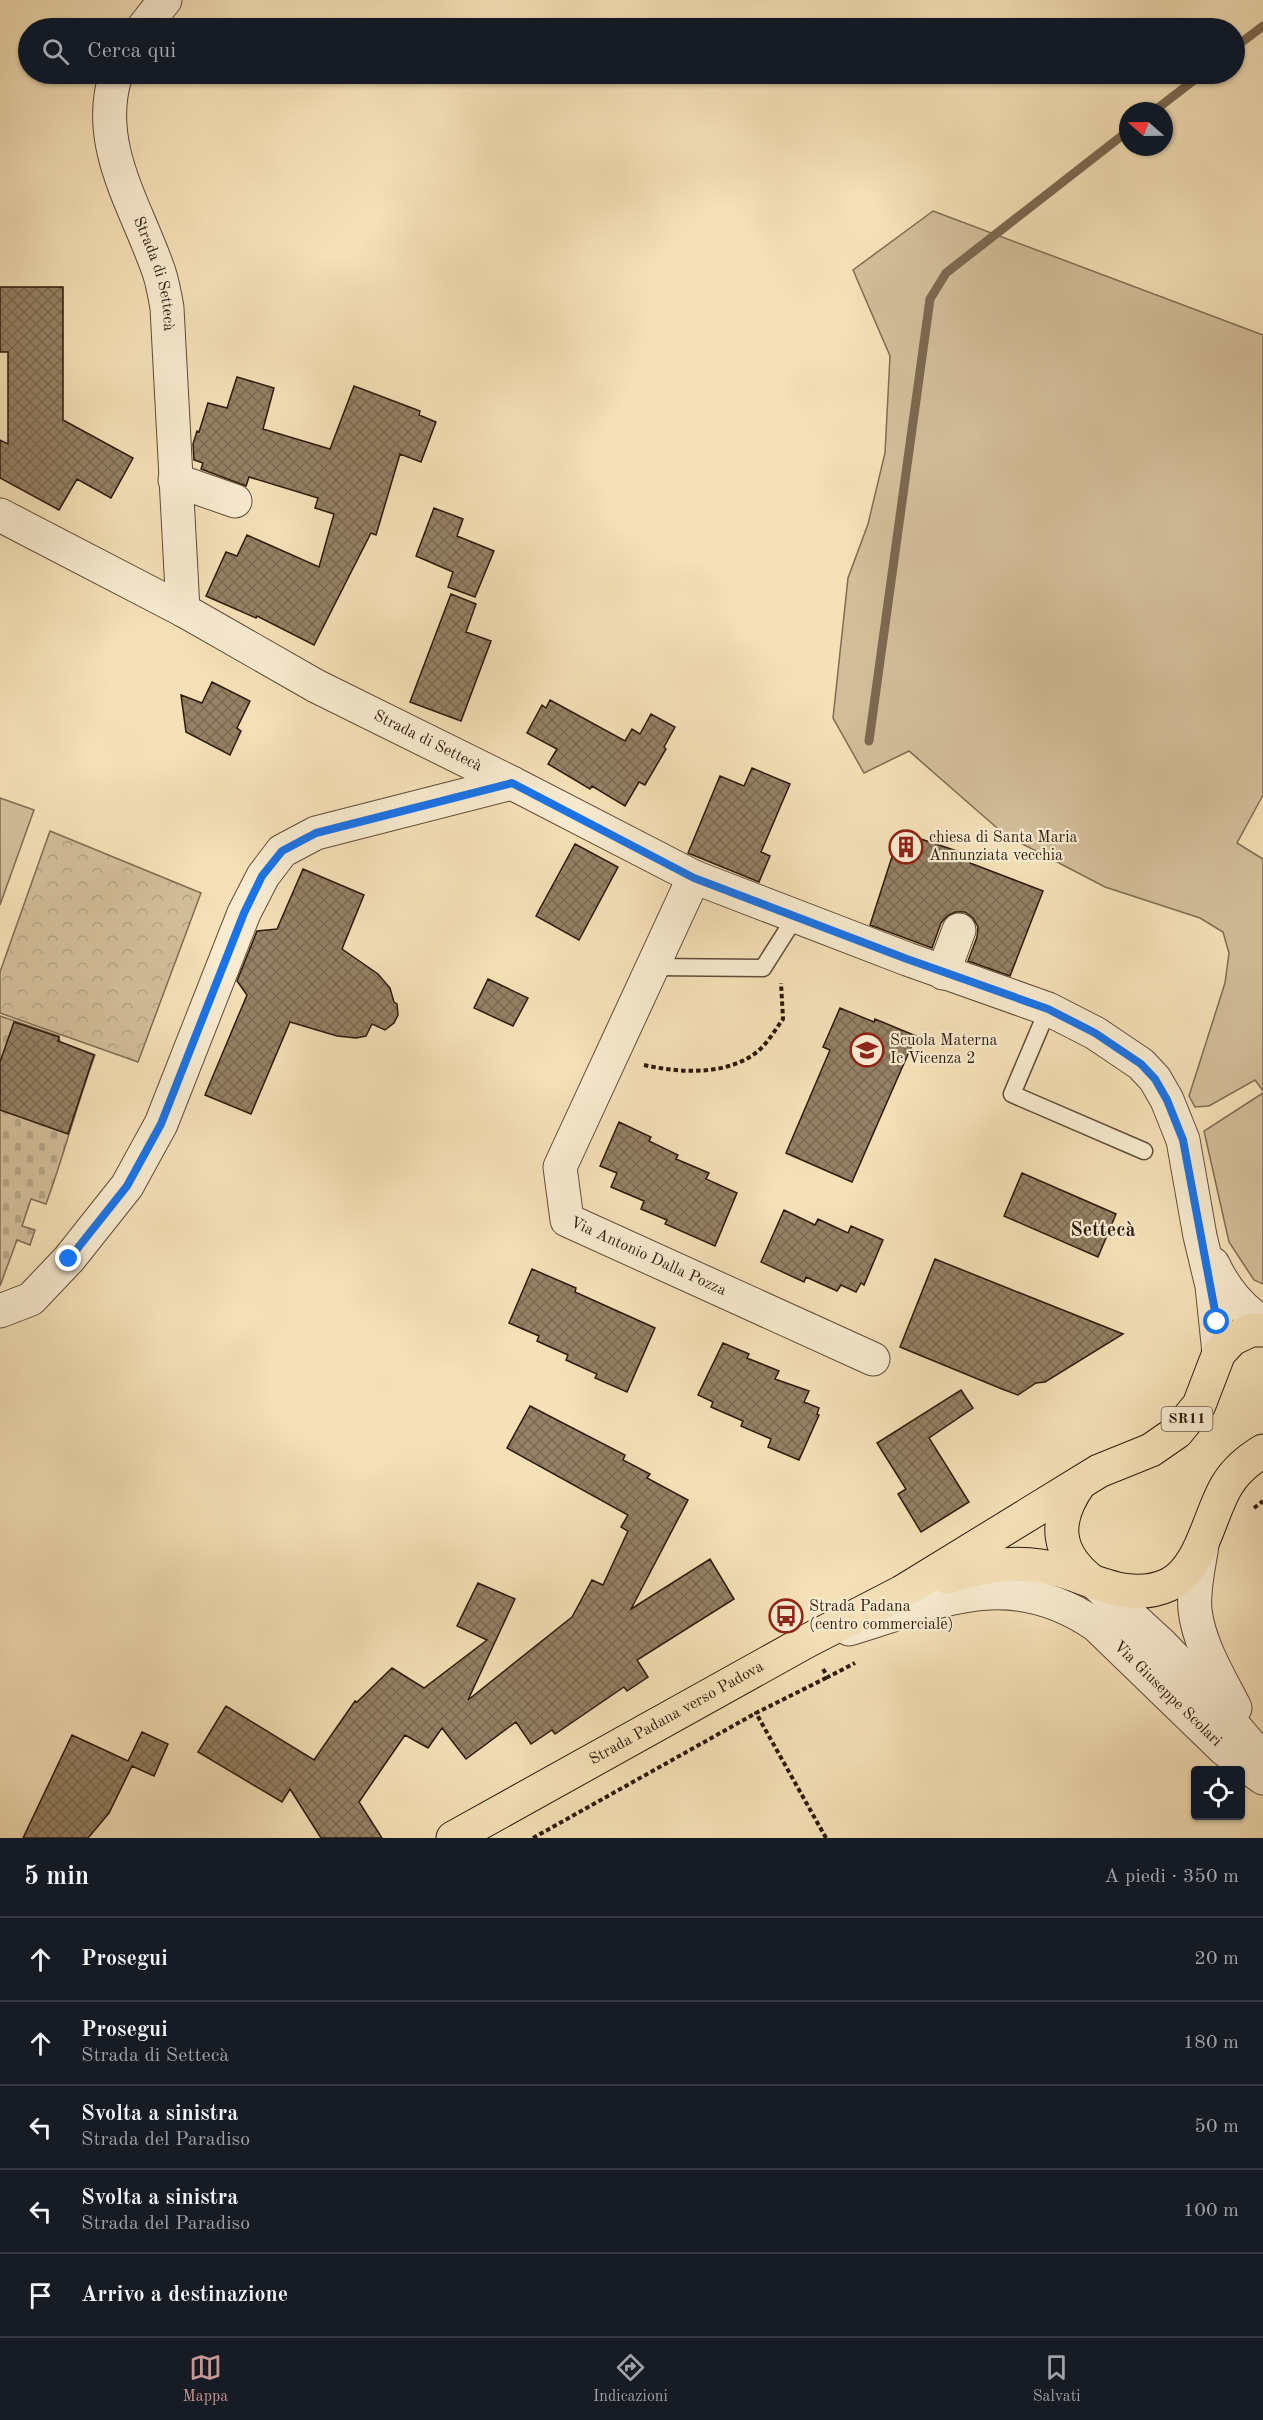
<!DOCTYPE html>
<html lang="it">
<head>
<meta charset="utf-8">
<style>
  body { margin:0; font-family:"Old Standard TT",serif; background:#20242c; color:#f1f3f6 }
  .controls { position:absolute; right:18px; bottom:18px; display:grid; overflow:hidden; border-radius:6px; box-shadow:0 2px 4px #0004 }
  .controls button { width:54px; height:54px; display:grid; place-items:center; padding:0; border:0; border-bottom:2px solid #363941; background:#171b24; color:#f1f3f6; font:30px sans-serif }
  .compass { position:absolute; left:1119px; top:102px; width:54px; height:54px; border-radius:50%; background:#171b24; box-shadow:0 2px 4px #0004; rotate:290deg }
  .stop { position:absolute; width:18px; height:18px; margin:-14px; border:4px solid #1a73e8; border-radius:50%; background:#fff }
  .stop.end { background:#1a73e8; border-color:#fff; box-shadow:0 2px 6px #0008 }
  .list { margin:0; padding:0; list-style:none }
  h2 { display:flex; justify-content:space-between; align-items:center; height:78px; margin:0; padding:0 24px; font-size:26px }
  h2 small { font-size:20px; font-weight:400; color:#9ea1a6 }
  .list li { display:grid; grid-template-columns:39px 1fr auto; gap:18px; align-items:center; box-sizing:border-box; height:84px; padding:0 24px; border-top:2px solid #363941 }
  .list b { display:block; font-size:22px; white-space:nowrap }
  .list p { margin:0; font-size:20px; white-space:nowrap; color:#9ea1a6 }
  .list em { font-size:20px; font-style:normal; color:#9ea1a6 }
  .icon { flex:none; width:33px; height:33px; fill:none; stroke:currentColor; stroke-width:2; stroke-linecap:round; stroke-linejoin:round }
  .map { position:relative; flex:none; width:1263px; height:1838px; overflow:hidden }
  .search { position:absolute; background:#171b24; box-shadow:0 2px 4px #0004; left:18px; right:18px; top:18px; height:66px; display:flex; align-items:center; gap:15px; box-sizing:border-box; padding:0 21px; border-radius:33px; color:#9ea1a6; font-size:22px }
  .sheet { height:498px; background:#171b24 }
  nav { display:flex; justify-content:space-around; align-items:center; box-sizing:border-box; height:84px; border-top:2px solid #363941; background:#171b24; font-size:16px; color:#9ea1a6 }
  nav a { display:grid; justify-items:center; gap:3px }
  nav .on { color:#c59692 }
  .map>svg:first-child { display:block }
  .green { fill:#d3be9a; stroke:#806c53; stroke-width:1.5 }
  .forest { fill:url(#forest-crowns); stroke:#806c53; stroke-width:1.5 }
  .cemetery { fill:url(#cemetery-stones); stroke:#806c53; stroke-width:1.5 }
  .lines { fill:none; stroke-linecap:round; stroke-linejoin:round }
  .stream { stroke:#7c6950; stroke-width:9 }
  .building { fill:url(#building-cross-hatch); stroke:#2d1a0c; stroke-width:1.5 }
  .lane-casing { stroke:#5f4c37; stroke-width:19 }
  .street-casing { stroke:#5f4c37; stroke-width:35 }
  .primary-casing { stroke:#2d1a0c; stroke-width:35 }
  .path { stroke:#2d1a0c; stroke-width:4; stroke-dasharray:4.5 3; stroke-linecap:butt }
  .lane { stroke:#f8ebd0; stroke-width:16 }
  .street { stroke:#f8ebd0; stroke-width:33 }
  .primary { stroke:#f5e0b7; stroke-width:33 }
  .route { stroke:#1a73e8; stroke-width:8 }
  .labels { text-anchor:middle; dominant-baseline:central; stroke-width:4.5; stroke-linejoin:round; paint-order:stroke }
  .shield { fill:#f8ebd0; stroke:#6a5947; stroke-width:1.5 }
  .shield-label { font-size:15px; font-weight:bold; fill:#2d1a0c }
  .street-label { font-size:16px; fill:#2d1a0c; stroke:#f8ebd0 }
  .poi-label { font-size:16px; fill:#2d1a0c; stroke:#f8ebd0; text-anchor:start }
  .quarter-label { font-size:20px; font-weight:bold; fill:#2d1a0c; stroke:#f8ebd0 }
</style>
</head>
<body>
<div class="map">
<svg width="1263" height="1838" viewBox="0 0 1263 1838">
  <defs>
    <pattern id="forest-crowns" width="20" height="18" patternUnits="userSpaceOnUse" patternTransform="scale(1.5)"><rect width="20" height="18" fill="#d3be9a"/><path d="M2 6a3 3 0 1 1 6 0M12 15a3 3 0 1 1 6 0" fill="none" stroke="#b5a384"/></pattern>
    <pattern id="cemetery-stones" width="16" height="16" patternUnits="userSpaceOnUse" patternTransform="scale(1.5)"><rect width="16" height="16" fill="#d3be9a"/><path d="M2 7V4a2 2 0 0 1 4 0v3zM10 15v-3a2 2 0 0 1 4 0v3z" fill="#b5a384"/></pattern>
    <pattern id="building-cross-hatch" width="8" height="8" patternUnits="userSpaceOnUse" patternTransform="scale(1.5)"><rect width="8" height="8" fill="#958165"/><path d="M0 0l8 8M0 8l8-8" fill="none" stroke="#7a6952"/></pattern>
  </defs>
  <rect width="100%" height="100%" fill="#f5e0b7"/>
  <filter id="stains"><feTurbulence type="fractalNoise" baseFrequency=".00333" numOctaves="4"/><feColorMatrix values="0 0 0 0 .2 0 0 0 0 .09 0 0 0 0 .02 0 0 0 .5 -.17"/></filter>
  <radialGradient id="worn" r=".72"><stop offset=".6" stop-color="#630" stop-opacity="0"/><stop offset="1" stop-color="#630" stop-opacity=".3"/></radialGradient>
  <!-- green -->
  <path class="green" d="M933 211 1263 335V795L1237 843 1263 859V1091L1255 1080 1209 1106 1195 1107 1189 1096 1225 983 1229 953 1223 932 1200 918 1105 887 1005 835 909 751 864 773 833 718 848 578 868 524 885 453 890 356 853 270Z
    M0 798 34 810 0 905Z
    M1263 1093V1284L1254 1280 1229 1242 1204 1131Z"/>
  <!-- forest -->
  <path class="forest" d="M50 831 201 893 138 1062 0 1013V972Z"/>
  <!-- cemetery -->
  <path class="cemetery" d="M0 1016 59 1036 60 1042 95 1055C77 1104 64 1155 46 1204L31 1199 22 1226 35 1230 30 1245 17 1240 0 1286Z"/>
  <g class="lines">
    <!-- stream -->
    <path class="stream" d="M1234 48 1263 26
      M1154 111 1202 74
      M869 741 930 299 946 273 1128 131"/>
  </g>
  <!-- building -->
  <path class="building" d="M0 287H63V420L133 458 111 498 77 479 59 510 0 478V440L8 444V352H0Z
    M237 377 274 388 263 429 330 449 354 386 420 411 419 415 436 422 421 462 400 454 376 535 371 533 314 645 257 616 256 618 206 596 226 552 237 556 247 535 319 567 334 514 315 508 318 498 249 477 246 486 201 469 203 463 194 460 193 444 197 431 199 432 208 403 227 408Z
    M434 508 463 519 457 536 494 551 475 597 448 587 453 572 416 556Z
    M451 594 476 604 466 632 491 641 461 721 410 702Z
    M212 682 250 701 237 728 241 731 230 755 186 732 181 695 202 703Z
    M550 700 625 741 632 729 640 734 651 714 675 727 664 747 666 749 645 785 639 782 625 806 592 786 590 789 548 764 557 749 527 733 542 705 546 708Z
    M752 768 790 784 761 852 770 856 759 882 688 853 720 776 744 786Z
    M900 832 972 856 970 863 1043 891 1010 976 968 961 977 937 978 927 973 918 965 912H955L947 916 941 923 932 948 870 925Z
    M575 844 618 867 579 940 536 916Z
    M303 869 364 895 342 949 378 974 390 988 394 1002 397 1004 398 1015 394 1023 385 1030 372 1024 366 1036 356 1038 337 1036 290 1022 251 1114 205 1095 247 995 237 981 257 931 277 929Z
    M488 979 528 998 513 1026 474 1008Z
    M840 1008 874 1022 875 1019 916 1036 852 1182 786 1153 830 1050 823 1047Z
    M14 1022 59 1037 58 1041 94 1055 68 1134 0 1110V1062Z
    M619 1122 651 1137 649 1141 678 1155 676 1159 709 1173 706 1179 737 1193 715 1246 665 1224 667 1220 641 1209 644 1201 611 1187 617 1173 600 1166Z
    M1022 1173 1116 1214 1098 1257 1004 1216Z
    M784 1210 815 1225 818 1219 848 1233 851 1226 883 1240 864 1285 861 1283 856 1292 841 1285 837 1291 806 1277 804 1282 761 1262Z
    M935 1259 1010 1289 1123 1334 1045 1382 1036 1383 1018 1395 1002 1389 900 1347Z
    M532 1269 576 1288 575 1292 655 1328 627 1392 595 1378 597 1374 566 1360 568 1355 537 1341 539 1336 509 1323Z
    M723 1343 749 1354 747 1358 779 1371 775 1379 809 1391 804 1402 819 1408 817 1414 819 1415 799 1460 768 1447 771 1439 741 1426 743 1421 711 1407 713 1402 698 1395Z
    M961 1390 973 1408 929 1438 969 1502 921 1532 898 1494 906 1489 877 1443Z
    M530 1406 625 1455 623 1460 650 1474 647 1478 688 1500 631 1609 710 1559 734 1599 637 1660 648 1677 627 1691 624 1687 555 1734 552 1730 531 1744 516 1722 466 1759 442 1728 428 1748 405 1735 359 1802 382 1838H321L290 1789 282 1802 198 1752 226 1706 314 1760 355 1701 357 1702 392 1668 424 1688 487 1640 457 1626 478 1583 515 1599 468 1700 572 1617 592 1580 603 1585 628 1531 621 1527 628 1515 507 1448Z
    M142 1732 168 1744 154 1776 132 1766 109 1813 88 1838H23L72 1735 128 1761Z"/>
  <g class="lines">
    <!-- lane casing -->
    <g class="lane-casing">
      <path id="lane" d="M653 967 763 968 796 916
        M1048 1009 1012 1094 1144 1151"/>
    </g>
    <!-- street casing -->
    <g class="street-casing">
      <g id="street">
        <path d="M143 28 165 0"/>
        <path id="s1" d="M116 74C93 145 137 207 159 272 163 284 165 296 167 308L183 610"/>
        <path d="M175 480 235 501"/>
        <path id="s2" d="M0 515 183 610 316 686 512 783 694 877 907 959 1048 1009 1095 1033 1141 1064 1155 1079 1167 1100 1183 1140 1200 1236 1212 1286 1219 1353"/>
        <path id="s3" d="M694 877 560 1167 567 1220 873 1359"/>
        <path d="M943 973 959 930"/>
        <path d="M1213 1264C1224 1288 1241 1309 1263 1323"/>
        <path d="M0 1311 31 1299 69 1259 127 1186 161 1124 244 913 263 876 282 851 316 833 512 783"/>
        <path d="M1202 1545C1199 1566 1193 1589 1195 1610 1199 1645 1220 1678 1235 1708"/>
        <path d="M1095 1583 1160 1643 1188 1672 1258 1754"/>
        <path id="s4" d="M849 1629C939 1602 1008 1565 1096 1625L1224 1749 1263 1778"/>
      </g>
    </g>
    <!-- primary casing -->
    <g class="primary-casing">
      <g id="primary">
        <path d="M1080 1483C1053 1521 1055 1553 1093 1582"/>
        <path d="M947 1577C978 1567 1008 1561 1041 1566 1083 1572 1124 1605 1168 1585 1202 1569 1209 1514 1227 1485 1236 1470 1248 1460 1263 1451"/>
        <path id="s5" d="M453 1838 807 1641 902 1592 1099 1471 1151 1450 1177 1432 1199 1405 1219 1353 1232 1339 1251 1330H1263"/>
      </g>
    </g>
    <!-- path -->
    <path class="path" d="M644 1065C680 1073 726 1076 757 1052 767 1044 775 1030 783 1019L781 983
      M1254 1508 1263 1501
      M823 1669 828 1677 855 1663
      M533 1838 756 1713
      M826 1838 756 1713 828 1677"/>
    <!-- lane -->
    <use href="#lane" class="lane"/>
    <!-- street -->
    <use href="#street" class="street"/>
    <!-- primary -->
    <use href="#primary" class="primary"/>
  </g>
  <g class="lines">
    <!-- route -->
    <path class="route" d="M69 1259 127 1186 161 1124 244 913 262 876 282 851 316 833 512 783 694 878 907 959 1048 1009 1095 1033 1141 1064 1155 1079 1167 1100 1183 1140 1217 1322"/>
  </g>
  <!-- icons -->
  <defs>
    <g id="building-ring" transform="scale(1.725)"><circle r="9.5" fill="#f8ebd0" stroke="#8f2418" stroke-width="1.5"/><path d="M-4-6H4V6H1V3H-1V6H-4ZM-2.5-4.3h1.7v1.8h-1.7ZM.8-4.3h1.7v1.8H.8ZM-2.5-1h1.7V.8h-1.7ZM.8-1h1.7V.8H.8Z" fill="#8f2418"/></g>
    <g id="school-ring" transform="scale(1.725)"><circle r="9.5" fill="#f8ebd0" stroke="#8f2418" stroke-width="1.5"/><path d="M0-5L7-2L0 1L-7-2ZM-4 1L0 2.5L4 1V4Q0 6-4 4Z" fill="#8f2418"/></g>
    <g id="bus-ring" transform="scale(1.725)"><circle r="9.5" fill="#f8ebd0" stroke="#8f2418" stroke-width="1.5"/><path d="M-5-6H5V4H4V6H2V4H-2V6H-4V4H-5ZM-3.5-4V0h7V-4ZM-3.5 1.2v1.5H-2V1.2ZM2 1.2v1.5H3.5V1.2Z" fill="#8f2418"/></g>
  </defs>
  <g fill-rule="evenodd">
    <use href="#building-ring" x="906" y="847"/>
    <use href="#school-ring" x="867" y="1050"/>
    <use href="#bus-ring" x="786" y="1616"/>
  </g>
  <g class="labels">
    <!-- shield labels -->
    <rect class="shield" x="1161.5" y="1407" width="51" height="24" rx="4.5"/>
    <g class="shield-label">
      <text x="1187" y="1419">SR11</text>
    </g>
    <!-- street labels -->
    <g class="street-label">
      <text stroke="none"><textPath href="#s1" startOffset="208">Strada di Settecà</textPath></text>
      <text stroke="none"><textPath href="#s2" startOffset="484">Strada di Settecà</textPath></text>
      <text stroke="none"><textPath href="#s3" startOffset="462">Via Antonio Dalla Pozza</textPath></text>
      <text stroke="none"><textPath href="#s4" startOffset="358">Via Giuseppe Scolari</textPath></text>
      <text stroke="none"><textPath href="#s5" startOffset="256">Strada Padana verso Padova</textPath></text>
    </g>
    <!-- poi labels -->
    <g class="poi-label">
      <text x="929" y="838">chiesa di Santa Maria<tspan x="929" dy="18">Annunziata vecchia</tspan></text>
      <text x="890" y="1041">Scuola Materna<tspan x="890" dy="18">Ic Vicenza 2</tspan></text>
      <text x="809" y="1607">Strada Padana<tspan x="809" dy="18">(centro commerciale)</tspan></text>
    </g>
    <!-- quarter labels -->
    <g class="quarter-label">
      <text x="1103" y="1231">Settecà</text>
    </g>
  </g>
  <rect width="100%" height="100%" filter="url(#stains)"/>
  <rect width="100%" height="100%" fill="url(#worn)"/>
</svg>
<div class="controls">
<button><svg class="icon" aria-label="locate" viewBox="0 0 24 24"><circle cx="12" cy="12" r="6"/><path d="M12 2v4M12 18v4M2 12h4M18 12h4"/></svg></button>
</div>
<svg class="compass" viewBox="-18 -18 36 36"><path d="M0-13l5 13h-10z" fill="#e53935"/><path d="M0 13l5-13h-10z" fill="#9ea1a6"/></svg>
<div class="stop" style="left:1217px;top:1322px"></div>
<div class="stop end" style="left:69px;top:1259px"></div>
<div class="search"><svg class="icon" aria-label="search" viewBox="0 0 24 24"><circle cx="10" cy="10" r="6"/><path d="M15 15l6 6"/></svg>Cerca qui</div>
</div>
<section class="sheet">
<h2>5 min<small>A piedi · 350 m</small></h2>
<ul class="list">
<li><svg class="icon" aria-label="ahead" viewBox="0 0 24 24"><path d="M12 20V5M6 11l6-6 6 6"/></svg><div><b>Prosegui</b></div><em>20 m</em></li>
<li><svg class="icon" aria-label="ahead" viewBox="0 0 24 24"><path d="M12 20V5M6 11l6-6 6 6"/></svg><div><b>Prosegui</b><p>Strada di Settecà</p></div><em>180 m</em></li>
<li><svg class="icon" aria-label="left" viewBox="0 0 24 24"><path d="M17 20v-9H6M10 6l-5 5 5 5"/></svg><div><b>Svolta a sinistra</b><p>Strada del Paradiso</p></div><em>50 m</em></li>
<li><svg class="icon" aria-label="left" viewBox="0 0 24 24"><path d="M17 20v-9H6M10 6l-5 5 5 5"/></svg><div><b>Svolta a sinistra</b><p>Strada del Paradiso</p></div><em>100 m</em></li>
<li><svg class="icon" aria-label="arrive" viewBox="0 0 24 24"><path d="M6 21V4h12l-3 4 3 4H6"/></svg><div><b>Arrivo a destinazione</b></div></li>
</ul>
</section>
<nav>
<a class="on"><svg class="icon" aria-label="map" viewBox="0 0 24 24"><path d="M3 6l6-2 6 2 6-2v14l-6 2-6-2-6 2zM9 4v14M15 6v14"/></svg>Mappa</a>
<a><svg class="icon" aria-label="directions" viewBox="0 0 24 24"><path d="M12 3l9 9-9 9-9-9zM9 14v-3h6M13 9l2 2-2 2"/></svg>Indicazioni</a>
<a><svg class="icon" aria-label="saved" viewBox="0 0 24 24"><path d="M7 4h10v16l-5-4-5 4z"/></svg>Salvati</a>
</nav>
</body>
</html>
